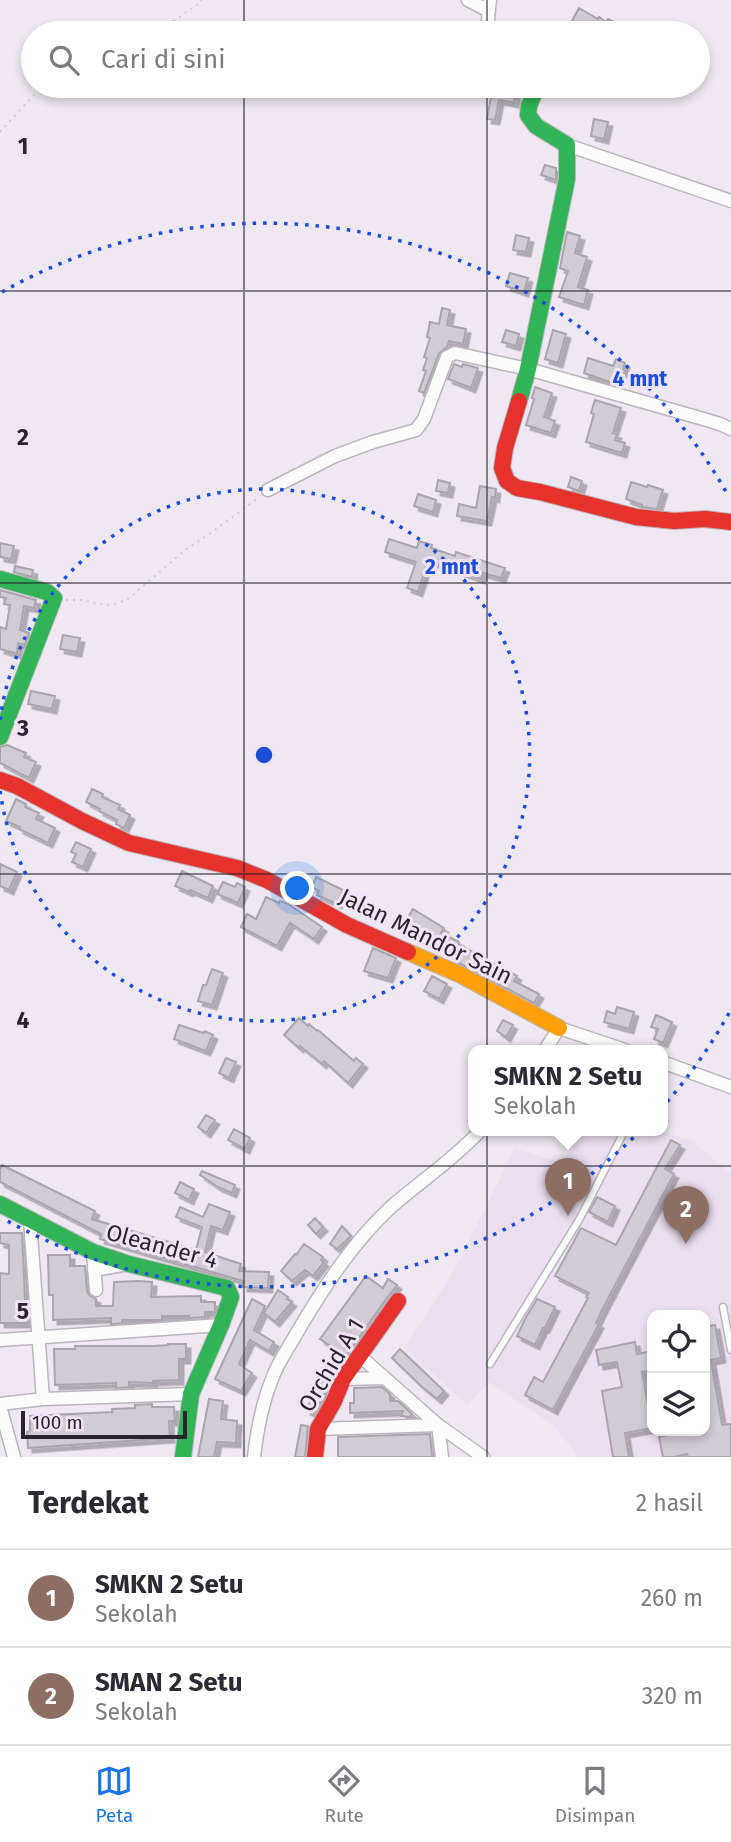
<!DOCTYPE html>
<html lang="id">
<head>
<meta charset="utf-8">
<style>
  body { margin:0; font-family:"Fira Sans",sans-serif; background:#f2f2f3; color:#2b2b33 }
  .controls { position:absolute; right:21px; bottom:21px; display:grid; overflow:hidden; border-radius:14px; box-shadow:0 4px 10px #0003 }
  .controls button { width:63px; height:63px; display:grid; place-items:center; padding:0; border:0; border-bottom:2px solid #e1e1e2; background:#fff; color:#2b2b33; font:35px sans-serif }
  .scale { position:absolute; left:21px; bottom:18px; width:166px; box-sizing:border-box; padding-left:7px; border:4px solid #2a252d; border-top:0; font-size:19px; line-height:24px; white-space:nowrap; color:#2a252d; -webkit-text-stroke:5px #f0e3f7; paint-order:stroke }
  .you { position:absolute; left:298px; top:889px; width:24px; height:24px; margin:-18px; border:5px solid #fff; border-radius:50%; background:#1a73e8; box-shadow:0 0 0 10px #1a73e833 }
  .badge { display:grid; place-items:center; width:46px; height:46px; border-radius:50%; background:#1a73e8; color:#fff; font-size:23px; font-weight:700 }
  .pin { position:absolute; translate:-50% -58px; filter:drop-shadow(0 2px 4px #0008) }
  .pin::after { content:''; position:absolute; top:37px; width:24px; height:21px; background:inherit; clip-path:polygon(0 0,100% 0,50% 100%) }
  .popup { position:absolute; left:468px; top:1045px; width:200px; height:91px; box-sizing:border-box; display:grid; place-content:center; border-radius:14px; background:#fff; filter:drop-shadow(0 2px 5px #0005); font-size:23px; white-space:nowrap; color:#7c7c81 }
  .popup b { font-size:26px; color:#2b2b33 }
  .popup::after { content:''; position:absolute; left:50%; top:100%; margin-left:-14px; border:14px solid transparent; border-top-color:#fff }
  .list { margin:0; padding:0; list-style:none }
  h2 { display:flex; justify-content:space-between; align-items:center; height:91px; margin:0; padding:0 28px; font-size:30px }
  h2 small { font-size:23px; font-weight:400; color:#7c7c81 }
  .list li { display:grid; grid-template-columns:46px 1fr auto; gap:21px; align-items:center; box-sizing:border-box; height:98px; padding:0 28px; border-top:2px solid #e1e1e2 }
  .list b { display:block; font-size:26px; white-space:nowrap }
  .list p { margin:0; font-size:23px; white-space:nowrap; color:#7c7c81 }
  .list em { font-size:23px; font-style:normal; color:#7c7c81 }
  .icon { flex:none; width:38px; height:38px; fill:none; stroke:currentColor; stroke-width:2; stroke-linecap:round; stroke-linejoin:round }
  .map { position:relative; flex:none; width:731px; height:1457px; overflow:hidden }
  .search { position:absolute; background:#fff; box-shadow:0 4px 10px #0003; left:21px; right:21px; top:21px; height:77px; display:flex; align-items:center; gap:18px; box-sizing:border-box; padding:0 24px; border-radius:38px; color:#7c7c81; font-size:26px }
  .sheet { height:287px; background:#fff }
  nav { display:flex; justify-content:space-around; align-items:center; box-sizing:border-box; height:98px; border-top:2px solid #e1e1e2; background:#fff; font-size:19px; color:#7c7c81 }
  nav a { display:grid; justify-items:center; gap:4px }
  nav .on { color:#1a73e8 }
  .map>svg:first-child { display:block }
  .built { fill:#ecdff1; fill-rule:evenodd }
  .building { fill:#d1cbd4; stroke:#aaa4ac; stroke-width:2; filter:url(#shadow) }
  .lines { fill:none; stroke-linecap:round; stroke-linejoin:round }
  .lane-casing { stroke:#bbb5bd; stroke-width:9 }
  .street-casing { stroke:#bbb5bd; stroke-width:15 }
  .fast-casing { stroke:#bbb5bd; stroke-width:18 }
  .slow-casing { stroke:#bbb5bd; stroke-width:18 }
  .jam-casing { stroke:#bbb5bd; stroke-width:18 }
  .path { stroke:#cdcacf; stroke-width:2; stroke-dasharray:2 5; stroke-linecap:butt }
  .lane { stroke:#fdfcfd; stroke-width:6 }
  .street { stroke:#fdfcfd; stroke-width:12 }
  .fast { stroke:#30b455; stroke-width:16 }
  .slow { stroke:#ff9f0a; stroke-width:16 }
  .jam { stroke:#e5322d; stroke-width:16 }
  .grid { fill:none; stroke:#2a252d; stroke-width:2; stroke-opacity:0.55 }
  .ring { fill:none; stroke:#1d4ed8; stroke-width:3.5; stroke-dasharray:3.5 7 }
  .labels { text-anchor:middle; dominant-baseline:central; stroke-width:6; stroke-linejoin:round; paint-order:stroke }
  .street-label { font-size:23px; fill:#2a252d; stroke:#f0e3f7 }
  .grid-label { font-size:23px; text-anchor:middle; font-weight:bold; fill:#2a252d; stroke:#f0e3f7; stroke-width:6; stroke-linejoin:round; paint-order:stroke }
  .centre { fill:#1d4ed8; stroke:#f0e3f7; stroke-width:3.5 }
  .ring-label { font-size:21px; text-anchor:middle; font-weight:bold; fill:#1d4ed8; stroke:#f0e3f7; stroke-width:6; stroke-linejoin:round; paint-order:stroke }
</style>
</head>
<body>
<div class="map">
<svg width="731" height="1457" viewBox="0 0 731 1457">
  <defs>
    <filter id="shadow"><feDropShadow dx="4.5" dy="4.5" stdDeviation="0" flood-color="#0004"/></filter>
  </defs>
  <rect width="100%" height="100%" fill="#efe8f2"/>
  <!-- built -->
  <path class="built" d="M575 1130H653L693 1141 731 1174V1457H579L552 1424 489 1382 467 1405 404 1347 454 1271 515 1148 555 1161 567 1155 576 1137ZM652 1315H705V1431H652Z"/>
  <!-- building -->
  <path class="building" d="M579 8 598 19 599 17 606 22 608 19 618 24 613 33H595L572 21Z
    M493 86 517 87 514 103 499 100 495 120 487 119Z
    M594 119 608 122 604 139 591 136Z
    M545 165 556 168V180L541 175Z
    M567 232 580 236 575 253 587 257 578 287 588 290 584 305 559 297 568 271 560 268Z
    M516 235 529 238 526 252 513 250Z
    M510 273 528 278 524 292 506 286Z
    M442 308 450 310 447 325 466 329 463 344 449 341 447 347 439 353 424 393 419 391 426 371 423 370 427 358 424 357 430 338 427 337 430 322 439 324Z
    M506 330 519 334 516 346 502 342Z
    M553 330 566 334 558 363 545 359Z
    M588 358 613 366 616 359 625 363 618 385 584 373Z
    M454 364 462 367 463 364 478 368 471 388 448 379Z
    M535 387 552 393 544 417 555 421 551 433 526 425 534 399 532 398Z
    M595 400 621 408 613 433 617 434 615 440 625 443 622 453 586 442 594 414 591 413Z
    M571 477 582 481 579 491 568 487Z
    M438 480 450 483 448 493 436 491Z
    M631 482 647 487 648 485 663 490 657 509 642 507V505L626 499Z
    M480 486 496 489 495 498 492 497 487 521 457 516 459 504 476 508Z
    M418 494 436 500 433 512 414 506Z
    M389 539 417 548 419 541 432 545 431 548 455 556 456 552 505 568 501 578 483 573 481 579 428 561 418 592 407 588 416 562 385 552Z
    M0 543 14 546 11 559 0 557Z
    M15 566 33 570 32 577 14 572Z
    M0 590 36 600 34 608 24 606 20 630 29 633 25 645 18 643 17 654 0 649V627L6 629 10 605 4 604 6 598 0 597Z
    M63 635 80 638 77 652 60 649Z
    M31 691 55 696 52 709 28 704Z
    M7 745 26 753 24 757 36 762 29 778 0 763V747Z
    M92 789 103 794 102 797 120 805 118 809 130 815 124 828 116 824 117 820 99 811 100 809 86 802Z
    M16 799 26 804 25 807 39 813 36 819 55 828 48 843 19 829 20 827 6 821Z
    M76 842 91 849 83 867 72 862 76 854 71 852Z
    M0 864 17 872 9 890 0 886Z
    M182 871 213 886 208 898 190 890 189 892 175 886Z
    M316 877 343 890 337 904 317 895 319 891 312 887Z
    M223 882 235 887 237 883 245 887 238 903 217 894Z
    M266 897 279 903 280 901 288 904 322 927 314 939 290 923 277 946 241 927 247 914 256 919Z
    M413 909 444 928 441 933 459 942 458 944 517 976 514 981 539 994 534 1003 455 961 458 956 403 926Z
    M373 948 396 958 388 978 364 971Z
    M212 969 223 973 212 1005 198 1001 203 985H206Z
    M432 976 447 984 439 999 424 991Z
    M617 1007 634 1012 629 1029 604 1022 607 1011 615 1014Z
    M656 1015 672 1022 663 1043 654 1039 658 1029 651 1027Z
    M299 1018 308 1026 309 1024 317 1031 318 1030 354 1061 356 1058 363 1064 348 1083 324 1061 322 1064 300 1046 299 1048 284 1035Z
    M503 1020 513 1025 506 1037 497 1031Z
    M179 1025 204 1033 205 1031 213 1035 206 1051 174 1039Z
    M226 1058 236 1062 229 1078 219 1073Z
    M206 1115 215 1120 206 1133 198 1127Z
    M234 1129 250 1138 245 1149 228 1140Z
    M671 1140 680 1145 665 1169 674 1174 602 1310 596 1323 599 1324 553 1410 525 1395 534 1377 543 1382 588 1298 586 1297 589 1293 555 1276 581 1228 616 1245Z
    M2 1165 95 1211 92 1219 196 1250 202 1227 176 1217 180 1207 203 1217 209 1204 230 1212 223 1230 211 1226 205 1252 241 1264 239 1271 269 1272 268 1288 243 1287V1281L100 1239 101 1234 0 1182V1170Z
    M202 1171 235 1185 232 1193 218 1187 200 1175Z
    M180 1182 194 1189 189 1200 175 1193Z
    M597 1197 615 1206 608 1222 589 1212Z
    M315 1218 323 1227 316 1234 308 1225Z
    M342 1226 351 1236 337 1249 330 1244Z
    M0 1233H22L25 1299H27L28 1323H0V1273L9 1274V1245L0 1243Z
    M304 1244 323 1257 321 1260 324 1262 313 1276 305 1270 292 1281 281 1271 295 1254 296 1255Z
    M48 1255H70V1266H85L87 1291 89 1295 96 1299V1306H113L114 1282 139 1281 152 1282 151 1297 201 1296V1302H215V1312H205V1317L189 1318V1316H162V1320H122V1323L113 1324H111V1318L53 1320V1295H49Z
    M366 1276 383 1288 388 1279 397 1285 381 1306 334 1373 315 1414 306 1410 325 1369 338 1351 320 1339Z
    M278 1290 288 1297 287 1299 292 1302 275 1322 264 1313Z
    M252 1299 265 1306 254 1330 274 1342 269 1351 250 1340 239 1364 252 1373 241 1391 215 1379Z
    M537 1299 555 1307 545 1328H543L535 1345 517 1336 525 1319Z
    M715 1325 721 1358 711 1360 722 1425 731 1424V1457H688L687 1454 674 1457H663L659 1437 677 1433 678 1434 705 1431V1327Z
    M635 1342 637 1354 652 1351V1370L642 1372 652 1428 625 1433 629 1457H613L602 1391 622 1387 617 1362 599 1365 596 1350Z
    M168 1344H186V1359H179V1380L153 1381V1383L129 1382V1387L116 1388V1383L55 1385 54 1349H75V1346H154L168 1345Z
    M400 1349 444 1391 437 1399 421 1386 392 1358Z
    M382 1387 390 1394V1401H398L412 1414 410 1417 401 1416 403 1411 350 1413V1403H354V1388Z
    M209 1399 223 1401 221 1419 237 1421 236 1443 217 1442 214 1457H198Z
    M152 1404V1407H174L175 1421H169L170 1438 28 1448 27 1432 30 1431V1416L112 1412V1409L135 1408V1405Z
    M301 1425 308 1426 305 1457H295Z
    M430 1434 432 1457H338V1437Z"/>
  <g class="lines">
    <!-- lane casing -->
    <g class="lane-casing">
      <path id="lane" d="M723 1307 731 1350
        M490 1364 579 1220 625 1130"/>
    </g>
    <!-- street casing -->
    <g class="street-casing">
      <path id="street" d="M468 0 489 11
        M490 0C489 12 485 23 493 33
        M567 145 731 201
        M268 490 335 456 373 442 416 430 424 419 447 357 455 353 528 369 700 418 720 424 731 429
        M545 1050 559 1028 625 1050
        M662 1062 731 1087
        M30 1220 43 1399
        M93 1252 96 1290
        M94 1270 128 1264
        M0 1340 221 1325
        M360 1356 438 1425 483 1457
        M343 1379 385 1378
        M0 1404 43 1399 191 1394
        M0 1406 14 1457
        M318 1429 438 1425 442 1457
        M254 1457C257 1430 262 1404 272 1379 277 1364 287 1350 295 1336 322 1290 352 1243 391 1207 421 1181 454 1159 481 1130"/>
    </g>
    <!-- fast casing -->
    <g class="fast-casing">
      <path id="fast" d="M519 401 528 369 567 179V145L536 126 528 115 529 106 537 86
        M0 579 47 592 54 598 0 737
        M0 1204 93 1252 129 1264 227 1288 231 1297 221 1325 191 1394 183 1457"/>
    </g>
    <!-- slow casing -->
    <g class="slow-casing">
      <path id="slow" d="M408 952 461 975 559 1028"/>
    </g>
    <!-- jam casing -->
    <g class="jam-casing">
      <path id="jam" d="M519 401 505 448 502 468 507 481 517 488 540 492 636 517 674 521 705 519 731 522
        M0 780 17 786 82 821 129 843 237 868 267 880 347 925 408 952
        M315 1457 318 1429 334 1401 343 1379 398 1301"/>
    </g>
    <!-- path -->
    <path class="path" d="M156 33 201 2V0
      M80 86 118 94 122 86
      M0 132 42 86
      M66 600H84L92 603 111 605 127 600 185 550 208 535 258 498"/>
    <!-- lane -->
    <use href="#lane" class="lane"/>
    <!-- street -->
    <use href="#street" class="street"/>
    <!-- fast -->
    <use href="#fast" class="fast"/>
    <!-- slow -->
    <use href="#slow" class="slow"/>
    <!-- jam -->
    <use href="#jam" class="jam"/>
  </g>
  <!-- grid -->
  <path class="grid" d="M244 0V33M487 0V33M244 86V1457M487 86V1457M0 291H731M0 583H731M0 874H731M0 1166H731"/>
  <!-- distance rings -->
  <g class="ring">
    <path d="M0 720A266 266 0 1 1 0 790"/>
    <path d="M729 1013A532 532 0 0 1 2 1218M2 292A532 532 0 0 1 729 497"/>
  </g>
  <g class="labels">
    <!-- street labels -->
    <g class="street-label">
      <text transform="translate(426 936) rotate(26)">Jalan Mandor Sain</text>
      <text transform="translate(162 1246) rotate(15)">Oleander 4</text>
      <text transform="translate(331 1365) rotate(-59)">Orchid A 1</text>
    </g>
  </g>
  <g class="grid-label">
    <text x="23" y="154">1</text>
    <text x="23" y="445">2</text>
    <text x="23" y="736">3</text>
    <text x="23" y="1028">4</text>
    <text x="23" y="1319">5</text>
  </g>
  <circle cx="264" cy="755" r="10" class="centre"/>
  <g class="ring-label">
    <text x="640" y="386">4 mnt</text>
    <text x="452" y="574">2 mnt</text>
  </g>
</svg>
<div class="controls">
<button><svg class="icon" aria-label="locate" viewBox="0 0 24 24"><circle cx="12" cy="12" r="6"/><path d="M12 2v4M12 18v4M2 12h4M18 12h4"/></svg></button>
<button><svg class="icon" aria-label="layers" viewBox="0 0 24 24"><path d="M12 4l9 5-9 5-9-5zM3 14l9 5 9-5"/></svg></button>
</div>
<div class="scale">100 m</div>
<div class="you"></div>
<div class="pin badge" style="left:568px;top:1216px;background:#8d6e63">1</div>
<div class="popup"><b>SMKN 2 Setu</b>Sekolah</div>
<div class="pin badge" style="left:686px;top:1244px;background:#8d6e63">2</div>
<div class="search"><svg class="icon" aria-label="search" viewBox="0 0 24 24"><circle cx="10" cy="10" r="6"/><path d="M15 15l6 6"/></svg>Cari di sini</div>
</div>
<section class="sheet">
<h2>Terdekat<small>2 hasil</small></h2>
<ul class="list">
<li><span class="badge" style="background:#8d6e63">1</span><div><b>SMKN 2 Setu</b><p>Sekolah</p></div><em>260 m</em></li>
<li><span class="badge" style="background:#8d6e63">2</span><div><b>SMAN 2 Setu</b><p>Sekolah</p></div><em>320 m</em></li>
</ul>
</section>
<nav>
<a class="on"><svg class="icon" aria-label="map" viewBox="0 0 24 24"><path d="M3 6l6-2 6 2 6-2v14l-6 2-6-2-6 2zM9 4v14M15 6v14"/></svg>Peta</a>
<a><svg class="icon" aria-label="directions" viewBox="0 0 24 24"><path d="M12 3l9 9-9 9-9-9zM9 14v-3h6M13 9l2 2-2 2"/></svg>Rute</a>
<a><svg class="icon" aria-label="saved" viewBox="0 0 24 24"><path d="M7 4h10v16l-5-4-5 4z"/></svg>Disimpan</a>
</nav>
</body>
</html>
